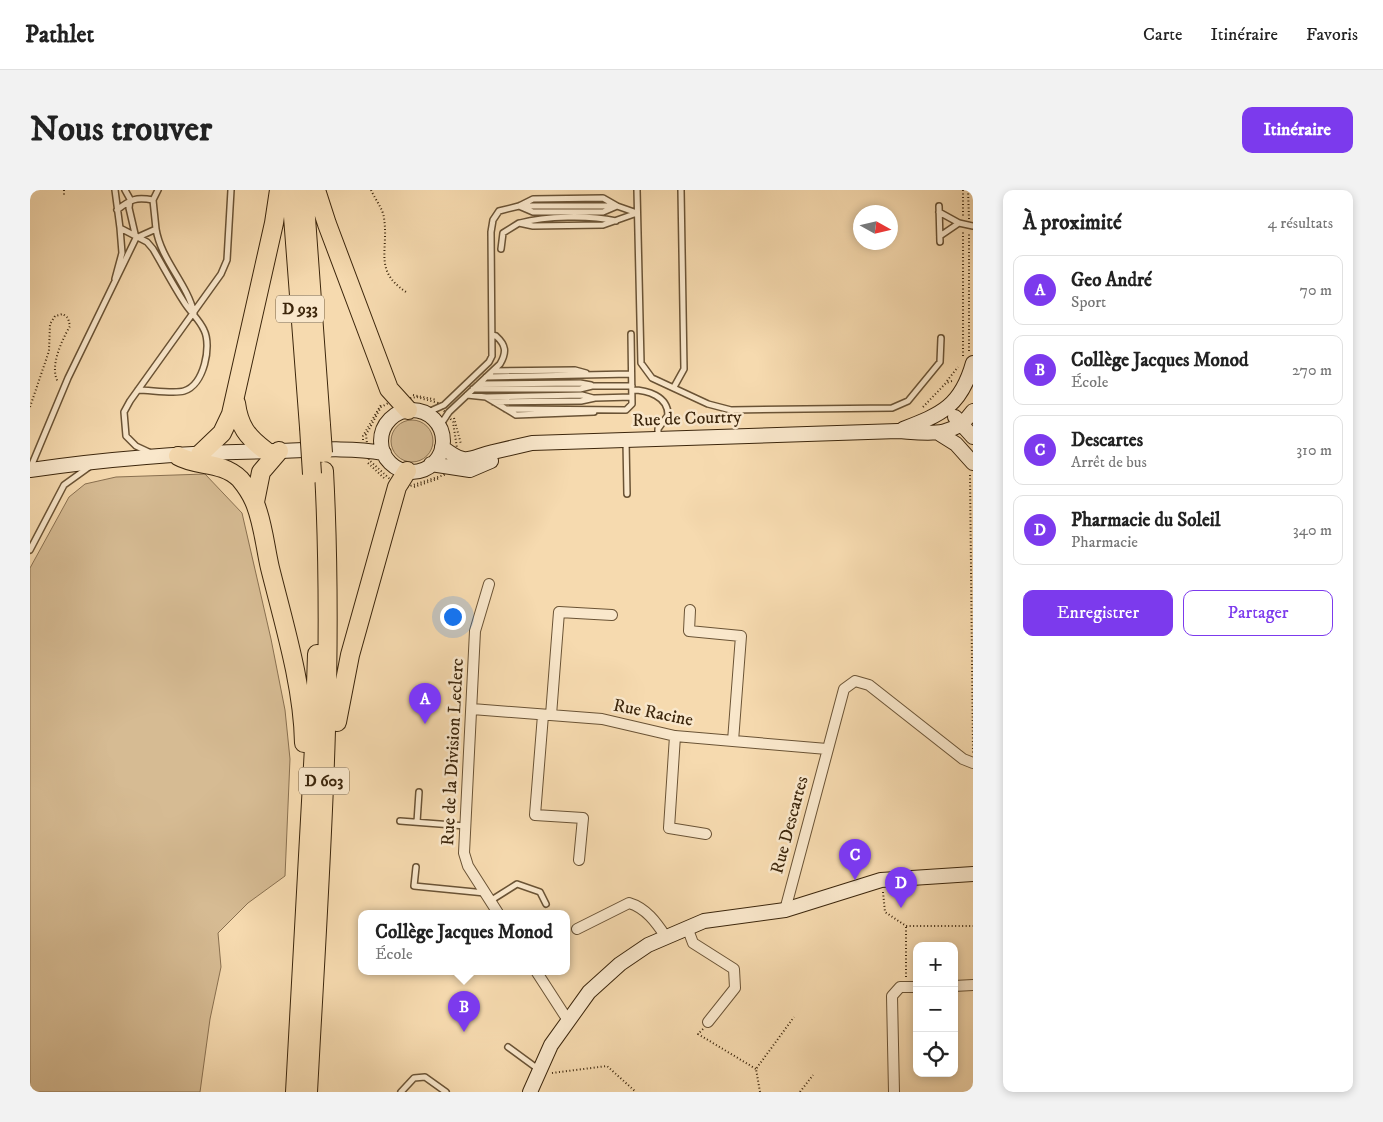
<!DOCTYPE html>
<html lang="fr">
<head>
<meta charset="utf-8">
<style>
  body { margin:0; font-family:"IM FELL DW Pica",serif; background:#f2f2f2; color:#222 }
  .controls { position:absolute; right:15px; bottom:15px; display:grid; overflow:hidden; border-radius:10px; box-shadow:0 2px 8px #0003 }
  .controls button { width:45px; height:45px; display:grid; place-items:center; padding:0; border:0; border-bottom:1px solid #e0e0e0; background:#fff; color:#222; font:25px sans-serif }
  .compass { position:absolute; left:823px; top:15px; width:45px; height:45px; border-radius:50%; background:#fff; box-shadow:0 2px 8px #0003; rotate:98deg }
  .you { position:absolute; left:422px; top:426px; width:18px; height:18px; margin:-12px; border:4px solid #fff; border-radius:50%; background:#1a73e8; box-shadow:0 0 0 8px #1a73e833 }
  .badge { display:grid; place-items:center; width:32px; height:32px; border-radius:50%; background:#7c3aed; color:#fff; font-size:16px; font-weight:700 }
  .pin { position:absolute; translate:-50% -41px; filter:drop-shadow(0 1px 2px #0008) }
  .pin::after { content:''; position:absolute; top:26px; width:18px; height:15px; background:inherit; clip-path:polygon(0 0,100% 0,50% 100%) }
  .popup { position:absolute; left:328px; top:720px; width:212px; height:65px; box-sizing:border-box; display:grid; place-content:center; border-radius:10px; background:#fff; filter:drop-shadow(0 1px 4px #0005); font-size:16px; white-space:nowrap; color:#767676 }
  .popup b { font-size:19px; color:#222 }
  .popup::after { content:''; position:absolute; left:50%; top:100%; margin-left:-10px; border:10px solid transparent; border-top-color:#fff }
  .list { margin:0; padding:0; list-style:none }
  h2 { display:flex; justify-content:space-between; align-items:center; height:65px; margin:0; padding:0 20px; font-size:21px }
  h2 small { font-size:16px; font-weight:400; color:#767676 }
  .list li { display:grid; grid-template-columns:32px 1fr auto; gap:15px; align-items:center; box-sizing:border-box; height:70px; margin:0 10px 10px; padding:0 10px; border:1px solid #e0e0e0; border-radius:10px }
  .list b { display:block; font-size:19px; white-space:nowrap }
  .list p { margin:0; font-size:16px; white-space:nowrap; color:#767676 }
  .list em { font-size:16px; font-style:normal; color:#767676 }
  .actions { display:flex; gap:10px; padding:15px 20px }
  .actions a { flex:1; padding:11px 0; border:1px solid #7c3aed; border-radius:10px; text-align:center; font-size:18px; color:#7c3aed }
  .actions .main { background:#7c3aed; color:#fff }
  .icon { flex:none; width:28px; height:28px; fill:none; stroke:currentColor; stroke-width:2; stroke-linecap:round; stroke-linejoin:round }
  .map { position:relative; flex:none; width:943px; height:902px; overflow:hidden; border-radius:10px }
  header { display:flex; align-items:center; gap:30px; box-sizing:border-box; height:70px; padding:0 25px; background:#fff; border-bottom:1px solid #e0e0e0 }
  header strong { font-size:24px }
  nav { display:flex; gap:28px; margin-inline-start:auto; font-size:18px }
  .intro { display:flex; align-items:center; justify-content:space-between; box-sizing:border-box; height:120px; padding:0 30px }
  h1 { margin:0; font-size:35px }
  .button { padding:12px 22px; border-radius:10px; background:#7c3aed; color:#fff; font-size:18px; font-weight:700 }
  main { display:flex; gap:30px; padding:0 30px }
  aside { flex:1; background:#fff; border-radius:10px; box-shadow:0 2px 8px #0003 }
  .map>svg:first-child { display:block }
  .green { fill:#d6bb93; stroke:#897050 }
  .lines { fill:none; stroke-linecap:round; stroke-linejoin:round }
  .lane-casing { stroke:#6a5335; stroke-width:8 }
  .street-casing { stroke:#6a5335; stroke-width:12 }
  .secondary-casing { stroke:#3c260c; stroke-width:16 }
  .highway-casing { stroke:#3c260c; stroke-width:20 }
  .path { stroke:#3c260c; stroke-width:2; stroke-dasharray:1 2.5; stroke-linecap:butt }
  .lane { stroke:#f9e7cb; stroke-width:5 }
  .street { stroke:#f9e7cb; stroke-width:10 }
  .secondary { stroke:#f9e7cb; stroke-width:14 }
  .highway { stroke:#f6daaf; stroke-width:18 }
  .highway-bridge-casing { stroke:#3c260c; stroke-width:20; stroke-linecap:butt }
  .highway-bridge { stroke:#f6daaf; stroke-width:18 }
  .labels { text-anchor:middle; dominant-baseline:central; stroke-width:5; stroke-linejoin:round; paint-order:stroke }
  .shield { fill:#f9e7cb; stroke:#756045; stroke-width:1 }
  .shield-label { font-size:16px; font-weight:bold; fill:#3c260c }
  .street-label { font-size:18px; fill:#3c260c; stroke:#f9e7cb }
</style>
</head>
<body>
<header>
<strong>Pathlet</strong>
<nav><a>Carte</a><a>Itinéraire</a><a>Favoris</a></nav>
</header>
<div class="intro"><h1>Nous trouver</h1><a class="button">Itinéraire</a></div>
<main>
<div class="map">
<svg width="943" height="902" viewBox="0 0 943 902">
  <rect width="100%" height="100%" fill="#f6daaf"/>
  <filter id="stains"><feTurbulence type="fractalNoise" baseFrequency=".004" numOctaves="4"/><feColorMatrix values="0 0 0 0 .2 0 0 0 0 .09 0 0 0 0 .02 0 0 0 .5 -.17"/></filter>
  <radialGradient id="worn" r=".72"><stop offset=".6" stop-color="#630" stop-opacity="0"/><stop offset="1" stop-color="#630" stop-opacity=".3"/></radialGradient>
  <!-- green -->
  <path class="green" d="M361 251a21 21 0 1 1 42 0a21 21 0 1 1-42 0Z
    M175 284 212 323 241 449 255 520 260 569 255 686 218 713 188 743 191 777 180 829 170 902H0V378L39 307 55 294 86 287Z"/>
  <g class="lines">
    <!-- lane casing -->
    <g class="lane-casing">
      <path id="lane" d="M85 0 90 38 117 52 123 59C133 76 143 95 154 112 160 122 169 129 174 140 182 156 174 195 154 201 144 204 120 200 108 200
        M607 0 611 173 622 188 678 214 701 220 862 218 878 211 910 172 911 148
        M489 16 503 22H573L587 16
        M492 16H584
        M909 16 910 52
        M87 20C101 9 106 7 123 10
        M909 22 929 33 943 36
        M490 33C516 26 559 25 586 31
        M126 39C131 70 157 93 164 123
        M910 46 929 33
        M106 48 126 39 123 10 128 0
        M471 59 473 43 489 33 503 36 573 35 607 23
        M85 89 92 63 90 38
        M463 181 545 180 556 183
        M456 187 601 184
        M449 194 550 193 561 195
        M644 197 654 179 651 0
        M443 199H550L562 196H602
        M602 200C617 200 638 206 638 225L628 239V248
        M437 205 456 207 486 225 564 222
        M456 207 552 205 563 208
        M464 212 551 211 565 208 602 207
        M476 219 596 220 602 214 601 144
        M396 223 414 215 459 172 462 166 461 42 463 30 469 21 489 16 503 9 573 8 587 16 607 23
        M409 237 419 222 470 174C477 162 476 155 466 146L462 145
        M596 251 597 304
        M121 263 106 256 96 246 94 222 100 211 191 84 197 70 201 0
        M0 279 38 188 106 48 99 18 100 9 95 0
        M0 360 34 295 59 277
        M370 631 436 636
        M387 632 389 602
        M386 677 384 696 455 703
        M460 711 487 694 510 702 516 714
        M478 857 508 879
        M371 902 384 888 395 887 416 902"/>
    </g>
    <!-- street casing -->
    <g class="street-casing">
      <path id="street" d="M459 394 445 441 434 663 438 676 468 723
        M660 420 659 441 711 446 703 551
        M442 519 572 529 645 546 797 559
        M513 525 505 625 553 628 549 670
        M521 525 529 422 582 425
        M645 546 639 638 676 644
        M755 720 814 499 825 491 839 495 933 569 943 573
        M657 737 663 753 704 779 705 798 678 832
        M547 739 599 713C616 718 626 732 636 747
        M506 781 539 832
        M924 796 943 795
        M864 902 862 806 870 797H887"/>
    </g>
    <!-- secondary casing -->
    <g class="secondary-casing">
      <path id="secondary" d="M351 251a31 31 0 1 1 62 0a31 31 0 1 1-62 0Z
        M925 227 943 247
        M873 239C912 224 931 216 943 173
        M910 244 926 254 943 273
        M412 257C437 276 436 269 463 262 476 259 489 256 502 253L868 241C897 243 924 249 943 221
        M401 274 440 280 461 271
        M0 280C81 268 165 262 248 261 284 260 318 257 354 263
        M500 902 521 855 559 802 590 774 618 755 674 731 755 720 851 690 943 684"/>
    </g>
    <!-- highway casing -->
    <g class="highway-casing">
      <path id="highway" d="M261 0 279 237
        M274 0 291 235
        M286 0 297 34 359 199 378 220
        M206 213C209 236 217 247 236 261
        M170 264 192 243 201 224 244 33 249 0
        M148 266C167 277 192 271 210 289 215 295 221 304 224 311 233 331 235 357 240 378 254 434 273 496 274 553
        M225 312 231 282 249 261
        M307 532 320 465 367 297 377 281
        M265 902 284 557 287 464
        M278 902C289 695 305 488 294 281"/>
    </g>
    <!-- path -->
    <path class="path" d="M34 0V7
      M341 0C345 9 353 19 354 28 359 61 343 80 376 102
      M933 0V26
      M938 0 939 29
      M939 161V44
      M933 166V41
      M917 191 928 177
      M383 205 407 210
      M387 207 408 213 423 232 427 258 414 285 377 297 362 291 339 270 336 245 351 217 362 211Z
      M0 217 19 161 20 134 25 126 33 124 38 128 40 136C32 150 19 177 28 192
      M893 217 916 193 922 191
      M424 228 431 254
      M333 250V246L352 213
      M338 273 355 289
      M940 285 943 563
      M384 297 410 288
      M853 702 855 722 876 736H943
      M876 787V736
      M673 839 668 844 726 879
      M522 883 577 876 606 902
      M730 902 726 879 764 827
      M770 902 783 885"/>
    <!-- lane -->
    <use href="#lane" class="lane"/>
    <!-- street -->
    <use href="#street" class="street"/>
    <!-- secondary -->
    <use href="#secondary" class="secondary"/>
    <!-- highway -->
    <use href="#highway" class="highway"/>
    <!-- highway-bridge casing -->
    <g class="highway-bridge-casing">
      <path id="highway-bridge" d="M291 235 293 263
        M279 237 282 284"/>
    </g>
    <!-- highway-bridge -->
    <use href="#highway-bridge" class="highway-bridge"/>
  </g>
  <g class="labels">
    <!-- shield labels -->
    <g class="shield">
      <rect x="246" y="105.5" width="48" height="27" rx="4"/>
      <rect x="269" y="577.5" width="50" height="27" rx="4"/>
    </g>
    <g class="shield-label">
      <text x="270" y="119">D 933</text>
      <text x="294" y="591">D 603</text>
    </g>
    <!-- street labels -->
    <g class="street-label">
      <text transform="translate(657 229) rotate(-2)">Rue de Courtry</text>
      <text transform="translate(623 523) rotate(11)">Rue Racine</text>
      <text transform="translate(423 562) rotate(-87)">Rue de la Division Leclerc</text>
      <text transform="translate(760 635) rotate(-75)">Rue Descartes</text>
    </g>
  </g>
  <rect width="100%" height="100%" filter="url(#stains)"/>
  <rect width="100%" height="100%" fill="url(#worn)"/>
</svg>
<div class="controls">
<button>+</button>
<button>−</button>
<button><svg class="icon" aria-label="locate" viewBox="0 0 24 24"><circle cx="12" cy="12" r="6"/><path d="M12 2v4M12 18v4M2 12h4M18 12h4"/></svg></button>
</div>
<svg class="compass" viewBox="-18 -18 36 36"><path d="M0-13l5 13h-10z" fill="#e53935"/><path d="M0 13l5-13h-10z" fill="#767676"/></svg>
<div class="you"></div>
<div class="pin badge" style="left:395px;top:534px">A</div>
<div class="pin badge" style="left:434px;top:842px">B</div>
<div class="popup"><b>Collège Jacques Monod</b>École</div>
<div class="pin badge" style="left:825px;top:690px">C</div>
<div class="pin badge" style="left:871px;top:718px">D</div>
</div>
<aside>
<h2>À proximité<small>4 résultats</small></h2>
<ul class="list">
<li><span class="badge">A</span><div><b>Geo André</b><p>Sport</p></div><em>70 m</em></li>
<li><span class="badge">B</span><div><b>Collège Jacques Monod</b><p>École</p></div><em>270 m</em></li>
<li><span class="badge">C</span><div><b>Descartes</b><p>Arrêt de bus</p></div><em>310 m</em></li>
<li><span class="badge">D</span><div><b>Pharmacie du Soleil</b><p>Pharmacie</p></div><em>340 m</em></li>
</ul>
<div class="actions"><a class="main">Enregistrer</a><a>Partager</a></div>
</aside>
</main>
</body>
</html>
